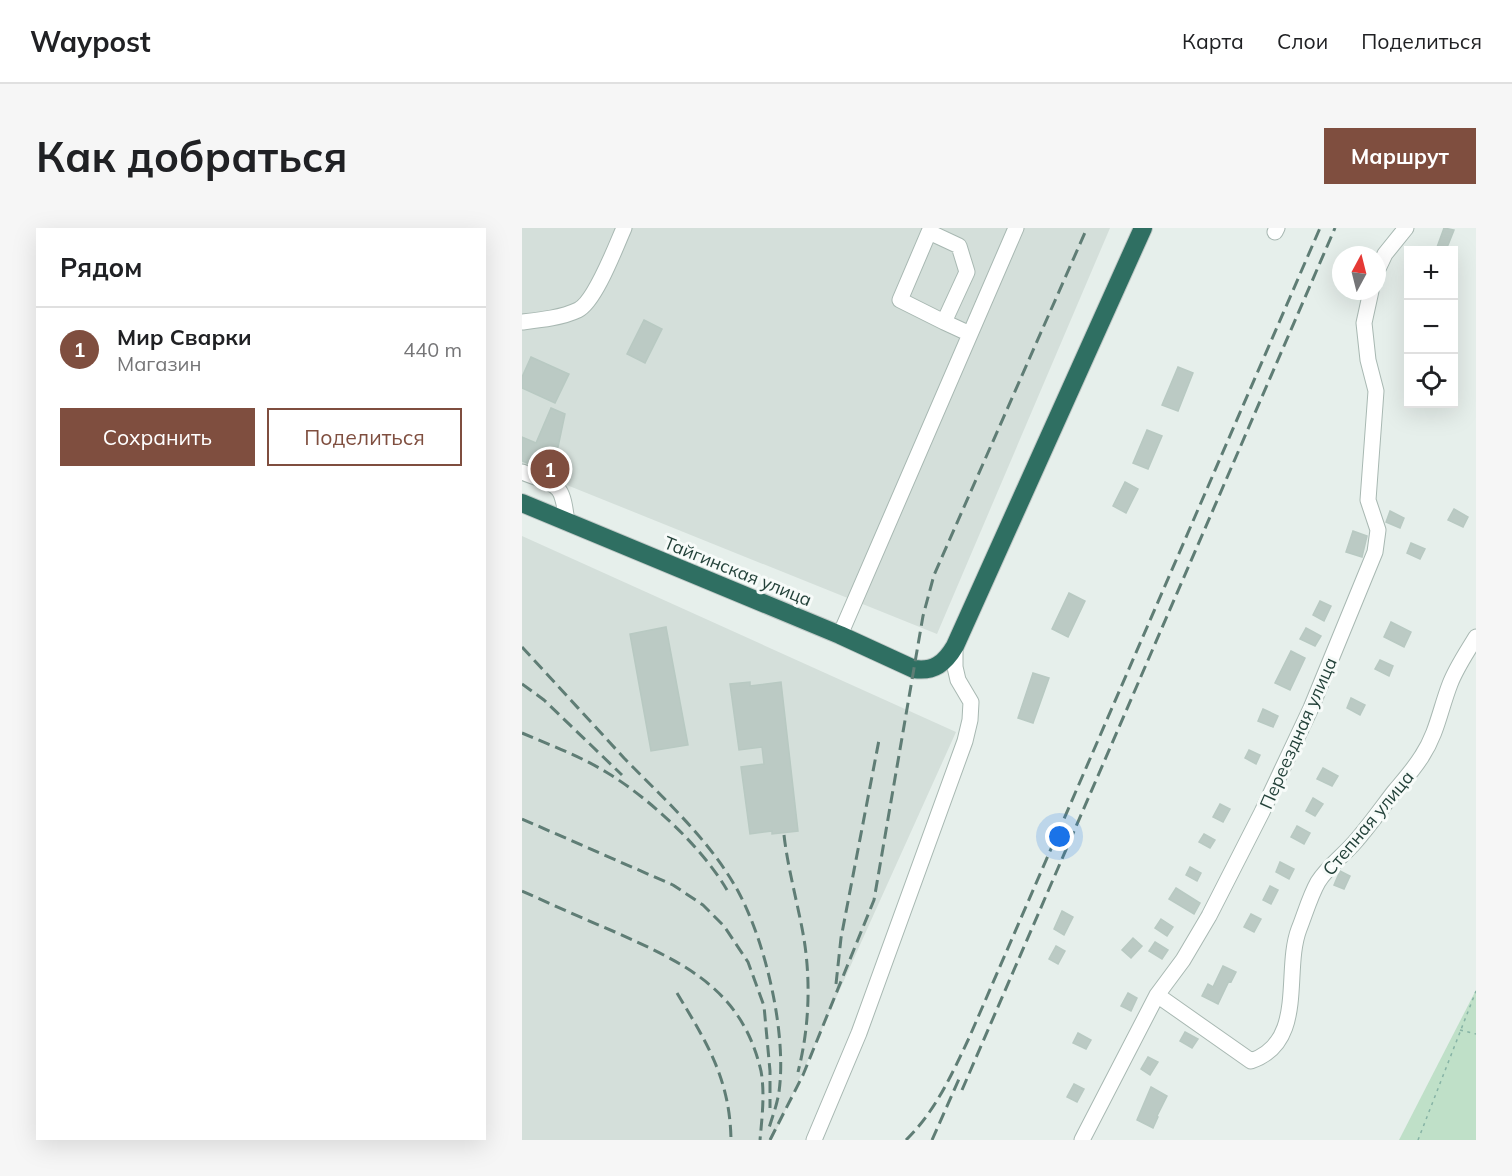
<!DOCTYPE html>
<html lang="ru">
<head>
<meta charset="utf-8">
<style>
  body { margin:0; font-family:Mulish,sans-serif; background:#f6f6f6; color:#202124 }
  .controls { position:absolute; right:18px; top:18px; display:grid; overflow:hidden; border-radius:0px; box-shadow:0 6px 24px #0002 }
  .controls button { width:54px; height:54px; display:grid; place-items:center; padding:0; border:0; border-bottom:2px solid #e0e0e0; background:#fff; color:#202124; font:30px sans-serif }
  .compass { position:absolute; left:810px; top:18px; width:54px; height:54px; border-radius:50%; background:#fff; box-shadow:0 6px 24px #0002; rotate:7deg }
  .you { position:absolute; left:538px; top:609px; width:21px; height:21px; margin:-15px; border:4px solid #fff; border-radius:50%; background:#1a73e8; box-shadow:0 0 0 9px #1a73e833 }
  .badge { display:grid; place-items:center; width:39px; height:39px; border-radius:50%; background:#7f4e3f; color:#fff; font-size:20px; font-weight:700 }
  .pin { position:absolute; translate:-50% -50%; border:3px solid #fff; box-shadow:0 2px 6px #0006 }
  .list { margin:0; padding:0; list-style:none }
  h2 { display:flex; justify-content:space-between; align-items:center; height:78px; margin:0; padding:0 24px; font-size:26px }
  h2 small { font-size:20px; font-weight:400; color:#757577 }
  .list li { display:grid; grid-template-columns:39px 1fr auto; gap:18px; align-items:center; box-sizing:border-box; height:84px; padding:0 24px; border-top:2px solid #e0e0e0 }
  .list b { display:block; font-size:22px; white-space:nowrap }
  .list p { margin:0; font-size:20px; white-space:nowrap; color:#757577 }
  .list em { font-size:20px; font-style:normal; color:#757577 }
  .actions { display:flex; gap:12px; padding:18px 24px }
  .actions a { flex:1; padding:14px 0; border:2px solid #7f4e3f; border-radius:0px; text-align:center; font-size:21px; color:#7f4e3f }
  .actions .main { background:#7f4e3f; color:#fff }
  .icon { flex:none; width:33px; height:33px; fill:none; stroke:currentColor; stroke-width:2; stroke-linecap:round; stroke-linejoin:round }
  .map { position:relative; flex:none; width:954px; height:912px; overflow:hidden; border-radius:0px }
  header { display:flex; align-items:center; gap:36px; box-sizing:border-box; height:84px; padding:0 30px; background:#fff; border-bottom:2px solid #e0e0e0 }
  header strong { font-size:28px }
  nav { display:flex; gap:33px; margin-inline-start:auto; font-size:21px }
  .intro { display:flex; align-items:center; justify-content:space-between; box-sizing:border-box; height:144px; padding:0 36px }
  h1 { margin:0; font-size:42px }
  .button { padding:15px 27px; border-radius:0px; background:#7f4e3f; color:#fff; font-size:21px; font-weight:700 }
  main { display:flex; gap:36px; padding:0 36px }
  aside { flex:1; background:#fff; border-radius:0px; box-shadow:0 6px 24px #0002 }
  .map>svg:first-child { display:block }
  .built { fill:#d4dfda }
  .green { fill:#bfe0c8 }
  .building { fill:#bbcac4; stroke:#b8c9c2; stroke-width:1.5 }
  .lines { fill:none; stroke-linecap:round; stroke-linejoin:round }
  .minor-casing { stroke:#a8b8b2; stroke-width:17 }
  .highway-casing { stroke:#c2cac8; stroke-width:20 }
  .path { stroke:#86b3a5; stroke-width:1.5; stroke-dasharray:3 4.5; stroke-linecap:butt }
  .minor { stroke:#fff; stroke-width:15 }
  .highway { stroke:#2f6f62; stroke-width:18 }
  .rail { stroke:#5f7d75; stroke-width:3; stroke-dasharray:12 6; stroke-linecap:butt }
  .labels { text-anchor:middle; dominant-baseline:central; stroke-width:6; stroke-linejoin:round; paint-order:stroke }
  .street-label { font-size:18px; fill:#24423a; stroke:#f7fbf9 }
</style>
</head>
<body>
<header>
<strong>Waypost</strong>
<nav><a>Карта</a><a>Слои</a><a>Поделиться</a></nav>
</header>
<div class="intro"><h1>Как добраться</h1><a class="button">Маршрут</a></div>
<main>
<aside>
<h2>Рядом<small></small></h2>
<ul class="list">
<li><span class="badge">1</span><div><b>Мир Сварки</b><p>Магазин</p></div><em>440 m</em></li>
</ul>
<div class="actions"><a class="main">Сохранить</a><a>Поделиться</a></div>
</aside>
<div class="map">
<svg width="954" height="912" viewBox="0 0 954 912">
  <rect width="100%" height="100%" fill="#e6efeb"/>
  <!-- built -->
  <path class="built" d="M0 0H588L415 406 0 239Z
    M0 308 434 504 250 912H0Z"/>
  <!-- green -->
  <path class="green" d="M954 762V912H877Z"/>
  <!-- building -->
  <path class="building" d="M922 0 932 2 924 22H914Z
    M122 92 140 101 123 135 105 126Z
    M9 129 47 146 33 175 0 160V149Z
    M656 139 671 145 656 183 640 177Z
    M29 180 43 186 32 238 24 243 0 233V209L14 215Z
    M625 202 640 208 626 241 611 235Z
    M603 254 616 261 604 285 591 278Z
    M932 281 946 289 941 299 926 292Z
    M868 283 882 290 878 300 864 294Z
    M831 303 845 308 840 329 824 324Z
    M889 315 903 321 898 331 885 325Z
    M547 365 563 373 546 409 530 401Z
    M798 373 809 378 802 393 791 387Z
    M869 394 889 404 882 419 862 409Z
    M144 399 166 517 129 523 108 406Z
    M784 400 799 408 793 418 778 411Z
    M769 423 783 430 768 462 753 455Z
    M858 432 871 438 867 448 853 441Z
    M511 445 527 450 511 495 496 490Z
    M228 454V458L259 454 276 603 250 606V603L228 606 219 539 242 536 240 519 217 522 208 456Z
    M829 470 843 477 838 487 825 480Z
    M741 481 756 488 751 499 736 493Z
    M727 522 738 527 734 536 723 530Z
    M801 540 816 548 810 558 795 551Z
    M791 570 801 576 793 588 784 583Z
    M698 576 708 581 701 594 691 589Z
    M775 598 788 605 782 616 769 609Z
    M682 606 693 612 688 620 677 614Z
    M758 634 772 641 767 651 754 644Z
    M668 639 679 645 675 653 664 647Z
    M818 643 828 648 822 661 812 657Z
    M748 658 756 662 749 676 741 672Z
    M654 660 678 675 672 686 647 671Z
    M540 683 551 689 542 707 532 701Z
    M729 686 739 691 732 704 722 699Z
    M639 691 651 699 645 708 633 700Z
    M611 710 620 718 609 730 600 722Z
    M633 714 646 722 640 731 627 723Z
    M534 718 543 723 536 736 527 731Z
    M701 738 714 744 709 754 707 753 696 776 680 768 686 756 691 759Z
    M606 765 615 770 609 783 599 778Z
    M663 804 676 811 670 820 658 813Z
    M556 805 569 812 564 821 551 815Z
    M626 829 636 834 628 847 619 841Z
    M552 856 562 861 555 874 545 869Z
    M629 859 645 868 635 888 636 889 631 900 615 892Z"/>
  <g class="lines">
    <!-- minor casing -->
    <g class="minor-casing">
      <path id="minor" d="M753 4 755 0
        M855 43 863 26 884 0
        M0 94C18 92 39 90 56 82 73 74 94 18 102 0
        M422 94 378 72 407 4 437 18 445 44 422 94 448 106
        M0 244C37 259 40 253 45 295
        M318 407 494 0
        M635 767 729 833C785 814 761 743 777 701 783 686 788 668 796 654 806 638 821 628 833 614 847 598 859 581 872 564 882 552 892 541 900 528 915 505 918 482 928 456 934 440 945 424 954 409
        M292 912 337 805 443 513 448 492 449 474 436 452 433 439V418
        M560 912 635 767 661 732 687 688 740 584 789 480 853 324 856 302 846 272 854 163 846 132 842 95 849 63"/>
    </g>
    <!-- highway casing -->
    <g class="highway-casing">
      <path id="highway" d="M0 275 318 407 392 441C412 444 423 435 433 418L621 0"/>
    </g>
    <!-- path -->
    <path class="path" d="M938 802 954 806
      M896 912 954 763"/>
    <!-- minor -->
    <use href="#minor" class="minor"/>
    <!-- highway -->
    <use href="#highway" class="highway"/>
    <!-- rail -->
    <path class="rail" d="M0 419C34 456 68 493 102 530 143 572 189 613 217 665 244 716 265 806 257 864 255 877 250 890 246 903
      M0 456 22 472 100 547
      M0 505C28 517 58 528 84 544 126 569 180 619 205 662
      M0 591 151 657 181 677 202 698 226 734 242 778 248 843V880
      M262 607C266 642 276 676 282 711 289 755 287 801 276 844
      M0 663C31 677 62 691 93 704 162 735 220 761 239 843 243 865 240 890 238 912
      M314 756 319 710 357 512
      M155 765C185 815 208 851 209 912
      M440 862 813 0
      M248 912 281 847 352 672 401 388 412 347 565 0
      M384 912C413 884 430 846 447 810L798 0
      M410 912 437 851"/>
  </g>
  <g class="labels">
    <!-- street labels -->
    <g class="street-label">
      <text transform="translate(216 343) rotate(22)">Тайгинская улица</text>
      <text transform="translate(776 505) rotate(-66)">Переездная улица</text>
      <text transform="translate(846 595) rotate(-50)">Степная улица</text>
    </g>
  </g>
</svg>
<div class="controls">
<button>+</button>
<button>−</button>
<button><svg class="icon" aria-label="locate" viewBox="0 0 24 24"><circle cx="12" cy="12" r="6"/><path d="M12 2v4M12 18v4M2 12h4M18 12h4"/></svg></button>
</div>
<svg class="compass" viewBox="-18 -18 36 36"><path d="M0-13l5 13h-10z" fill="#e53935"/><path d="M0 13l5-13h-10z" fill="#757577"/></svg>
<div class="you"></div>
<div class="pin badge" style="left:28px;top:241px">1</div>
</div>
</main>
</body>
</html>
